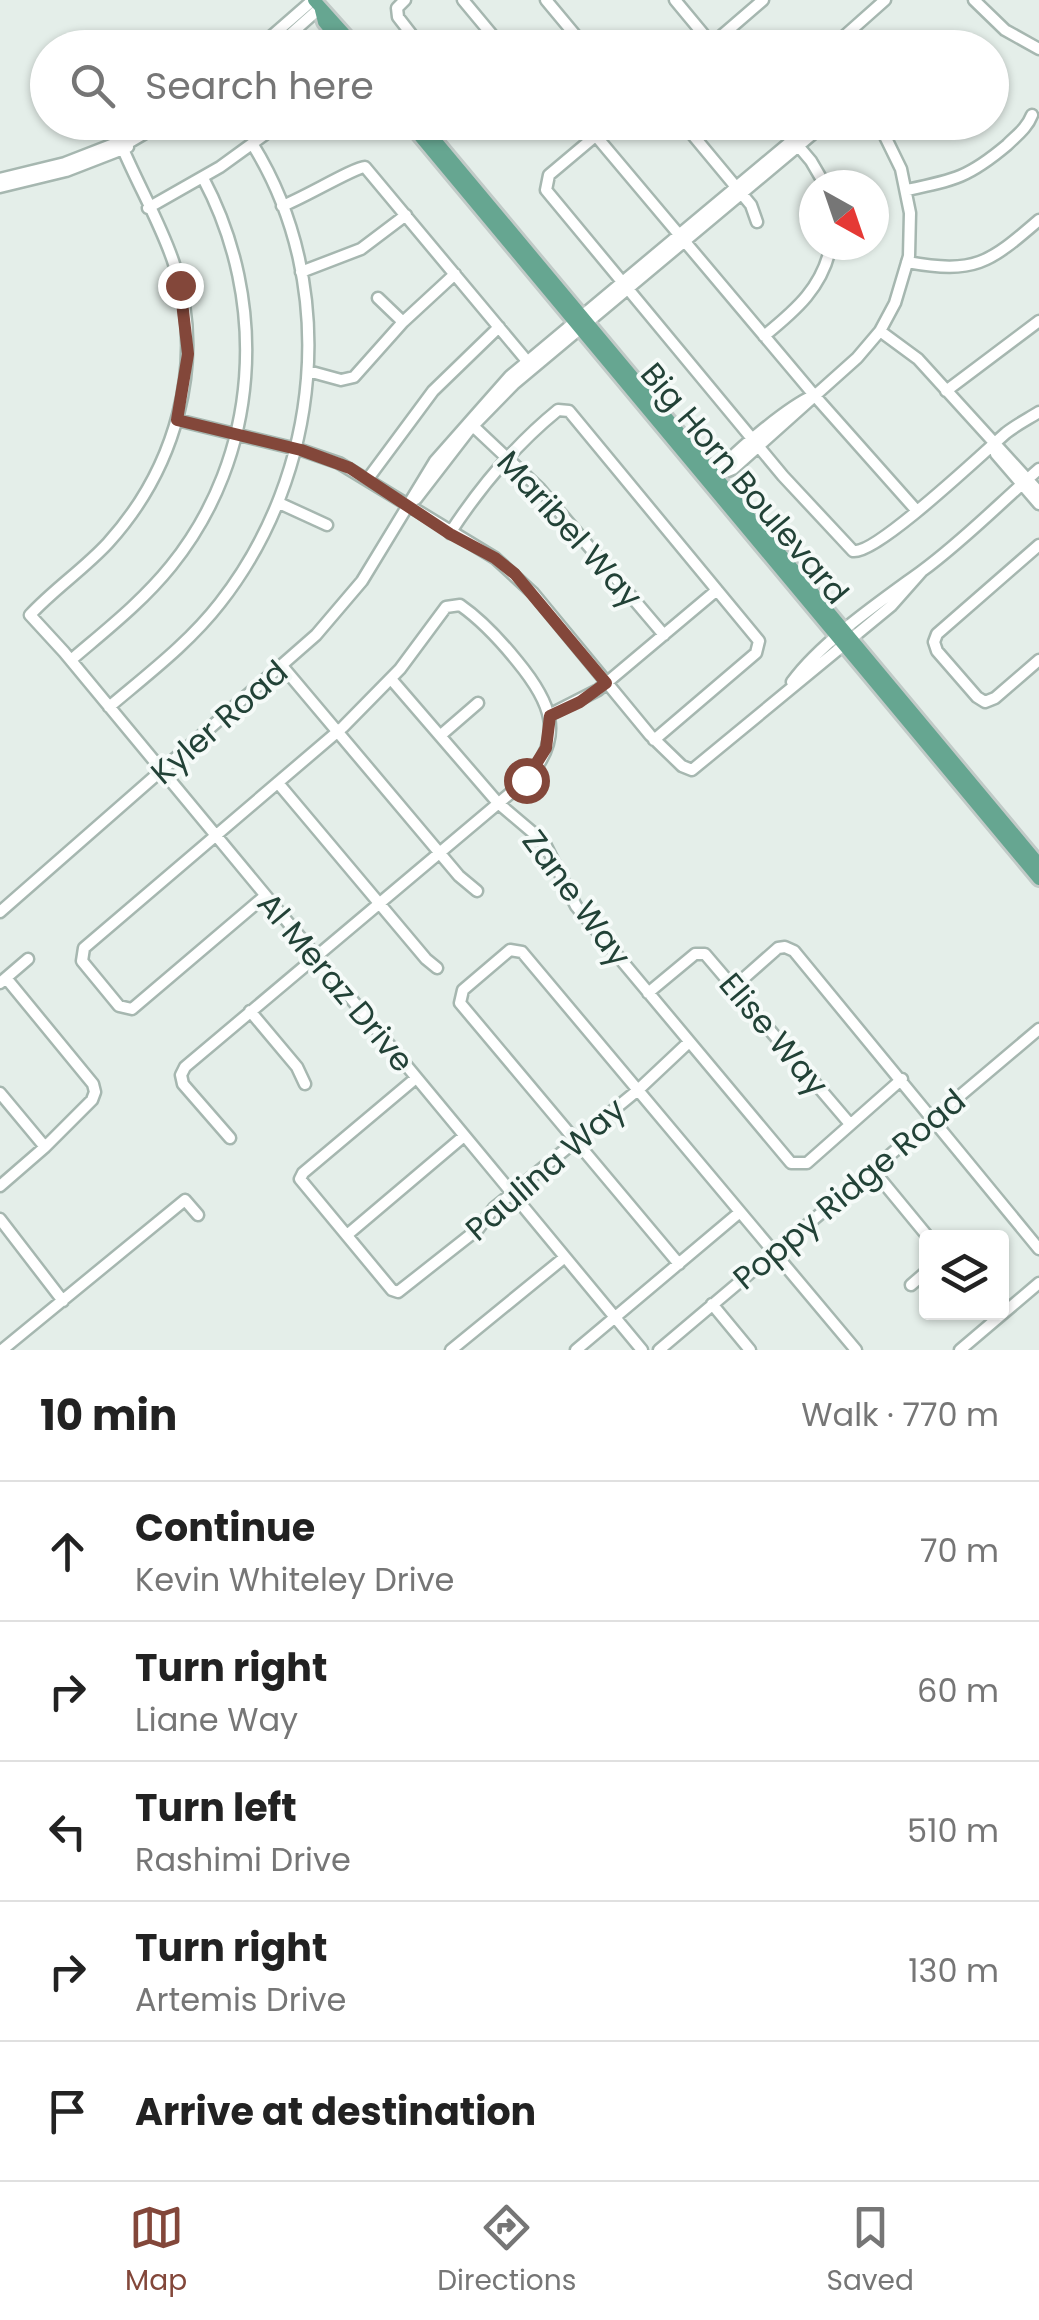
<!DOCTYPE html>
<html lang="en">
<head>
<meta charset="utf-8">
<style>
  body { margin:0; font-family:Poppins,sans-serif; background:#f2f2f2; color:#222 }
  .controls { position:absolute; right:30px; bottom:30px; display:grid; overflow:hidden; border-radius:10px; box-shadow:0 2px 8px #0004 }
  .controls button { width:90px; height:90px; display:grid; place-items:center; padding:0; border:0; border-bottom:2px solid #e0e0e0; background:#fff; color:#222; font:50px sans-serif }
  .compass { position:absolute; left:799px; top:170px; width:90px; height:90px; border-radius:50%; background:#fff; box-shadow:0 2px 8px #0004; rotate:140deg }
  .stop { position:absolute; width:30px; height:30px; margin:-22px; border:8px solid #83473a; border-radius:50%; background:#fff }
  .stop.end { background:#83473a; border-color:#fff; box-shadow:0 2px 10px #0008 }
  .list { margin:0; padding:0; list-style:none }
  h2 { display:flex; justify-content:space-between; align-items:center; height:130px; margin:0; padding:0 40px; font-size:42px }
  h2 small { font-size:32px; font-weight:400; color:#767676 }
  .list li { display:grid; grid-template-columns:65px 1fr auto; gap:30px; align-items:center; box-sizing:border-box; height:140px; padding:0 40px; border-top:2px solid #e0e0e0 }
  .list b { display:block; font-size:38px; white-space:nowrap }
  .list p { margin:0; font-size:32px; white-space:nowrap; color:#767676 }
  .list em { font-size:32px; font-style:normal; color:#767676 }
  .icon { flex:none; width:55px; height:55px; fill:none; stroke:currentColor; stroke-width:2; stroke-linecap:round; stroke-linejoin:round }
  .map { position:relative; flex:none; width:1039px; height:1350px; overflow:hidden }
  .search { position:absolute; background:#fff; box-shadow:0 2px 8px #0004; left:30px; right:30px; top:30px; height:110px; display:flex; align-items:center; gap:25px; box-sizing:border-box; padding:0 35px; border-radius:55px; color:#767676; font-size:38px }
  .sheet { height:830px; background:#fff }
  nav { display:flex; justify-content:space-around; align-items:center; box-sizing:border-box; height:140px; border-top:2px solid #e0e0e0; background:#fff; font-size:28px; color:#767676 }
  nav a { display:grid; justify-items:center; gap:5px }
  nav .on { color:#83473a }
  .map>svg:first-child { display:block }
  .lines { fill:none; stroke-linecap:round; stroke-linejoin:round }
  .minor-casing { stroke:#a6b7b0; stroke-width:15 }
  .major-casing { stroke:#c1cac7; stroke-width:18 }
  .minor { stroke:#fff; stroke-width:10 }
  .major { stroke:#66a691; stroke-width:12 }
  .route { stroke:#83473a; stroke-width:12 }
  .labels { text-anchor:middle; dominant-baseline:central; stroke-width:8; stroke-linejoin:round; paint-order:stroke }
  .street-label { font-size:32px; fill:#224237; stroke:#f5faf8 }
</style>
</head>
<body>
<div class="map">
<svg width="1039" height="1350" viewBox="0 0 1039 1350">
  <rect width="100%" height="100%" fill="#e4eee9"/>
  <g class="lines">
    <!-- minor casing -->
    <g class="minor-casing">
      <path id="minor" d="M405 0 397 8 398 17 422 48
        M463 0 503 48
        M546 0 586 48
        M675 0 714 47
        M974 0 1005 30 1039 49
        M712 44 763 0
        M258 48 313 0
        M275 48 321 7
        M595 48 607 40 619 48
        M831 48 885 0
        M164 122 130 142 123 149C139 187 164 230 175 267 206 364 175 469 108 543 84 569 54 589 30 615L64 652 642 1350
        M484 122 494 127 505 122
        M612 122 549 175 546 190 783 476 853 551C876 555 982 454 1006 433 1016 425 1028 419 1039 412
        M682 122 751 205 757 222
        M778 122 811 161 825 185
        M596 136 814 395 917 511
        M0 179 65 163 132 137
        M0 187 66 171 128 147
        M907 190C955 180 969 177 1007 145 1017 135 1027 128 1032 115
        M282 206C300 200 355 167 365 167L527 361
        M148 208 220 167 282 122
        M907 262C975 274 988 264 1039 220
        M301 272 361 249 406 215
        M378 298 403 322
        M880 331 918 359 1039 492
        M764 336C796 310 823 287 831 245
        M308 371 341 380 354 377 403 322 455 274
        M946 391 1039 321
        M177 420 301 450 339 463 495 558 533 593 650 735 682 766 692 770 891 606 922 571
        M473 426 540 489 664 635
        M993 445 996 454 1039 504
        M716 476 733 469 857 358 880 331 895 303 909 256 910 213 901 169 878 122
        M716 476C727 456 791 405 813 396
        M367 480 433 391 499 327
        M416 499 470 429 514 384 827 122
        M279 503 327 525
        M450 533C480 487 515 445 558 410L569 411 759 641 756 653 654 740
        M1039 545 937 634 934 642 937 651 977 697 985 702 995 698 1039 660
        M71 660C106 630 142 602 171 566 260 456 269 302 203 178
        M283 667 459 876 477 891
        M391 679 498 803 544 842 576 906 791 1163H807L902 1079
        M792 682C821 642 881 601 922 571 963 541 1000 503 1039 469
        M109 707C148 674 189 643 220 603 321 474 340 286 253 145
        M549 715 598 690 717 590
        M441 735 478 703
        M278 783 426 959 437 968
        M0 912 316 635 362 581 435 461 510 376 814 122
        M0 983 28 959
        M735 986 778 948 785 947 794 951 1039 1249
        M648 993 695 954H705L850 1124
        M250 1011 297 1067 305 1084
        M416 1078 303 1173 300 1179 392 1290 398 1292 478 1229 494 1208 638 1090 689 1042
        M0 1093 45 1147
        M230 1138 183 1084 181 1075 185 1067 526 780C567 736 550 701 517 661 500 640 483 621 460 605L446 607 400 669 343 727 84 948 82 961 119 1006 132 1009 265 896
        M873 1170 929 1238
        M0 1186 45 1147 92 1100 95 1092 93 1084 6 978
        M0 1219 63 1301
        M347 1235 464 1136
        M679 1264 460 1003 463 990 510 950 522 952 856 1350
        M911 1285 926 1272
        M712 1304 750 1350
        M2 1350 185 1200 198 1215
        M451 1350 565 1257
        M576 1350 740 1212
        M659 1350 1039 1029
        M960 1350 1039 1283"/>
    </g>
    <!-- major casing -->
    <g class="major-casing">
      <path id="major" d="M314 0 357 48
        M321 10 324 22 345 48
        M408 122 1039 879
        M420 122 1039 864"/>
    </g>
    <!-- minor -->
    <use href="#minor" class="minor"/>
    <!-- major -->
    <use href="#major" class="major"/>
  </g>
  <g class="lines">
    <!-- route -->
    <path class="route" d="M180 285 188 354 177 420 301 450 350 468 450 534 495 558 515 574 606 683 580 702 550 716 546 748 526 780"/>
  </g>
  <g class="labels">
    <!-- street labels -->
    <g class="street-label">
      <text transform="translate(745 483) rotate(50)">Big Horn Boulevard</text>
      <text transform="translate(570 529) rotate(48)">Maribel Way</text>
      <text transform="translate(219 722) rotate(-41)">Kyler Road</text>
      <text transform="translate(577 898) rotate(54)">Zane Way</text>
      <text transform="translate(336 982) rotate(50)">Al Meraz Drive</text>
      <text transform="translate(774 1034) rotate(50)">Elise Way</text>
      <text transform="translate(545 1169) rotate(-41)">Paulina Way</text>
      <text transform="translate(849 1189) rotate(-40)">Poppy Ridge Road</text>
    </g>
  </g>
</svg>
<div class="controls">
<button><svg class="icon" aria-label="layers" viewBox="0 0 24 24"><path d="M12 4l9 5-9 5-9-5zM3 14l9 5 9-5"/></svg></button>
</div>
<svg class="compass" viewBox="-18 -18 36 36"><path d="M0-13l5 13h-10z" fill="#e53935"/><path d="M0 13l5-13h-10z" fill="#767676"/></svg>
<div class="stop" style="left:526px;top:780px"></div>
<div class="stop end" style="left:180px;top:285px"></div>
<div class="search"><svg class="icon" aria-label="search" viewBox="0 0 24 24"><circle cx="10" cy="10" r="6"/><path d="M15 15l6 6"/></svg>Search here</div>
</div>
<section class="sheet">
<h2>10 min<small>Walk · 770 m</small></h2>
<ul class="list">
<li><svg class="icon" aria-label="ahead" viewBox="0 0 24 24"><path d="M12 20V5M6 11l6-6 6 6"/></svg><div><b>Continue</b><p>Kevin Whiteley Drive</p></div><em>70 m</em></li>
<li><svg class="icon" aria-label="right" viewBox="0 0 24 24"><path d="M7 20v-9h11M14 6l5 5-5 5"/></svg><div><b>Turn right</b><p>Liane Way</p></div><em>60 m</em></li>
<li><svg class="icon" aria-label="left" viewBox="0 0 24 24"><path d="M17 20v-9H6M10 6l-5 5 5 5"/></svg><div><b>Turn left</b><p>Rashimi Drive</p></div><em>510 m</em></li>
<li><svg class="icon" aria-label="right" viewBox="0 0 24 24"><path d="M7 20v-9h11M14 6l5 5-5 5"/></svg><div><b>Turn right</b><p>Artemis Drive</p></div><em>130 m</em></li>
<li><svg class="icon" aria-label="arrive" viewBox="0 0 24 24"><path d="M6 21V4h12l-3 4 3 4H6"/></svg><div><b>Arrive at destination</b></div></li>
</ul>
</section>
<nav>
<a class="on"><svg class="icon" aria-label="map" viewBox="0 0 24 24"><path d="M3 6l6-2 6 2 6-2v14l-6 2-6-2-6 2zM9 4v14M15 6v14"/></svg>Map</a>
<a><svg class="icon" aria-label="directions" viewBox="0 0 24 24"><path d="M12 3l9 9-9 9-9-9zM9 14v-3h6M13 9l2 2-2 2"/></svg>Directions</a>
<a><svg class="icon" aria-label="saved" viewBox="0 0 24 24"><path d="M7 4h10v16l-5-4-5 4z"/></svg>Saved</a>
</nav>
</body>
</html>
